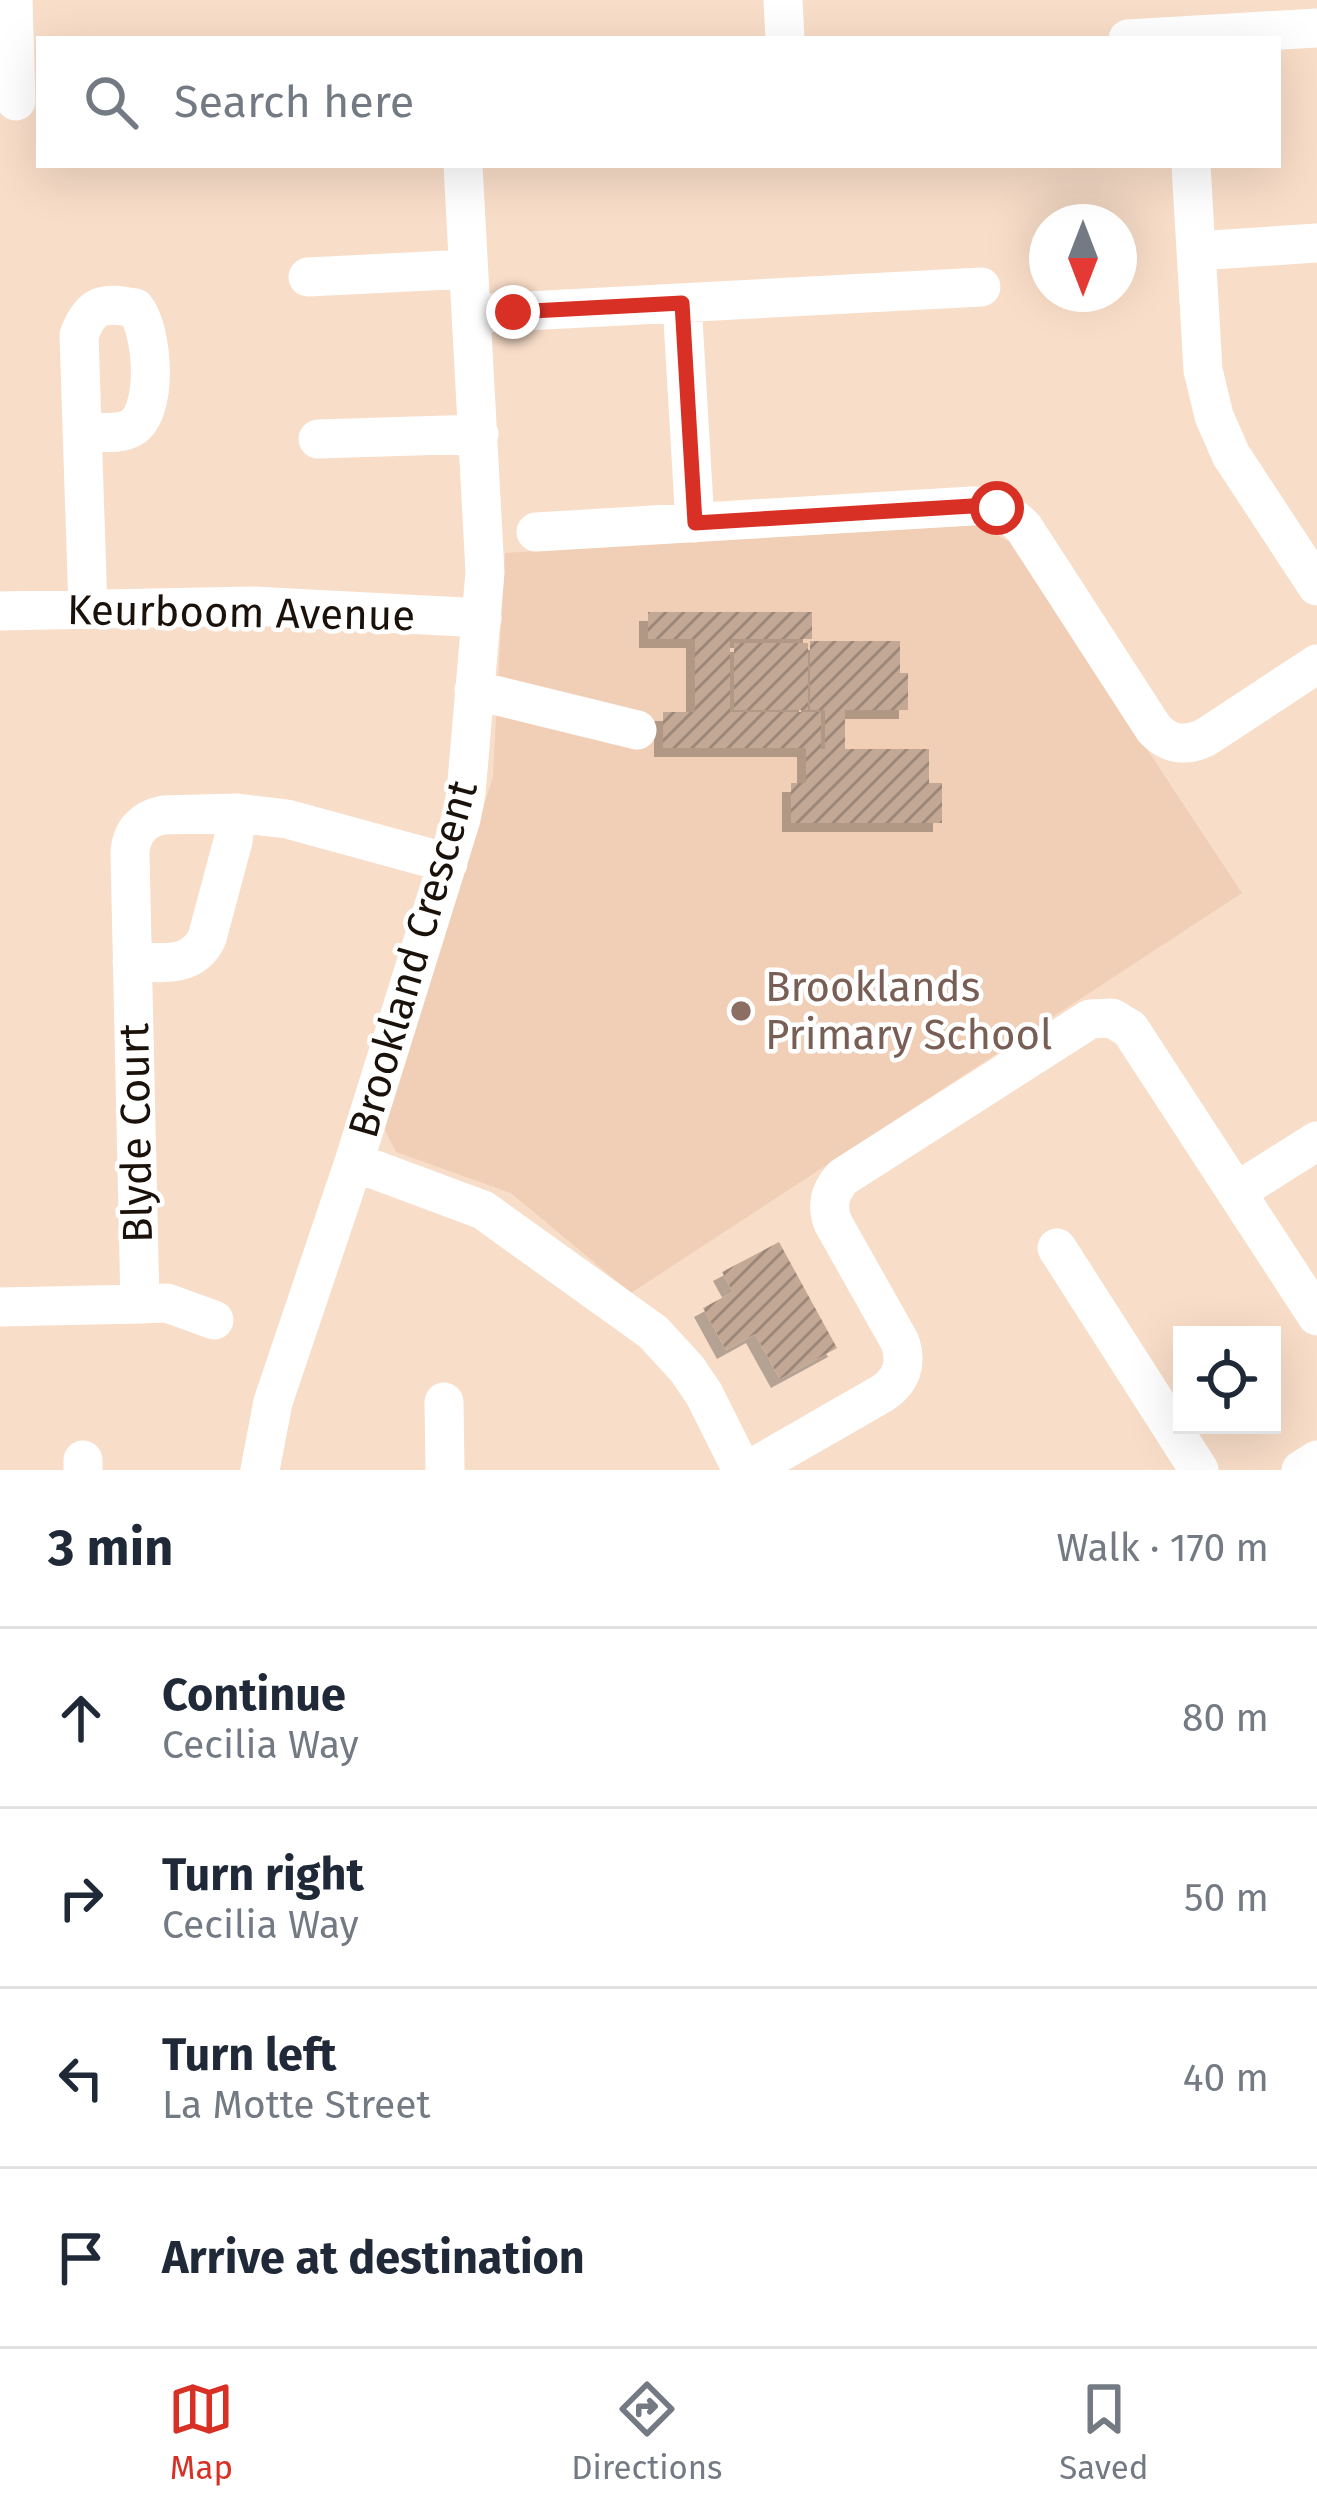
<!DOCTYPE html>
<html lang="en">
<head>
<meta charset="utf-8">
<style>
  body { margin:0; font-family:"Fira Sans",sans-serif; background:#f6f6f7; color:#1f2937 }
  .controls { position:absolute; right:36px; bottom:36px; display:grid; overflow:hidden; border-radius:0px; box-shadow:0 12px 48px #0002 }
  .controls button { width:108px; height:108px; display:grid; place-items:center; padding:0; border:0; border-bottom:3px solid #e0e1e3; background:#fff; color:#1f2937; font:60px sans-serif }
  .compass { position:absolute; left:1029px; top:204px; width:108px; height:108px; border-radius:50%; background:#fff; box-shadow:0 12px 48px #0002; rotate:180deg }
  .stop { position:absolute; width:36px; height:36px; margin:-27px; border:9px solid #d93025; border-radius:50%; background:#fff }
  .stop.end { background:#d93025; border-color:#fff; box-shadow:0 3px 12px #0008 }
  .list { margin:0; padding:0; list-style:none }
  h2 { display:flex; justify-content:space-between; align-items:center; height:156px; margin:0; padding:0 48px; font-size:51px }
  h2 small { font-size:39px; font-weight:400; color:#747a83 }
  .list li { display:grid; grid-template-columns:78px 1fr auto; gap:36px; align-items:center; box-sizing:border-box; height:180px; padding:0 48px; border-top:3px solid #e0e1e3 }
  .list b { display:block; font-size:45px; white-space:nowrap }
  .list p { margin:0; font-size:39px; white-space:nowrap; color:#747a83 }
  .list em { font-size:39px; font-style:normal; color:#747a83 }
  .icon { flex:none; width:66px; height:66px; fill:none; stroke:currentColor; stroke-width:2; stroke-linecap:round; stroke-linejoin:round }
  .map { position:relative; flex:none; width:1317px; height:1470px; overflow:hidden }
  .search { position:absolute; background:#fff; box-shadow:0 12px 48px #0002; left:36px; right:36px; top:36px; height:132px; display:flex; align-items:center; gap:30px; box-sizing:border-box; padding:0 42px; border-radius:0px; color:#747a83; font-size:45px }
  .sheet { height:876px; background:#fff }
  nav { display:flex; justify-content:space-around; align-items:center; box-sizing:border-box; height:168px; border-top:3px solid #e0e1e3; background:#fff; font-size:33px; color:#747a83 }
  nav a { display:grid; justify-items:center; gap:6px }
  nav .on { color:#d93025 }
  .map>svg:first-child { display:block }
  .built { fill:#f0cfb6 }
  .building { fill:url(#building-hatch); filter:url(#shadow) }
  .lines { fill:none; stroke-linecap:round; stroke-linejoin:round }
  .minor { stroke:#fff; stroke-width:39 }
  .route { stroke:#d93025; stroke-width:15 }
  .education-dot { fill:#8d6e63; stroke:#fff; stroke-width:4.5 }
  .labels { text-anchor:middle; dominant-baseline:central; stroke-width:9; stroke-linejoin:round; paint-order:stroke }
  .street-label { font-size:42px; fill:#1a110a; stroke:#fff }
  .education-label { font-size:42px; fill:#785e54; stroke:#fff; text-anchor:start }
</style>
</head>
<body>
<div class="map">
<svg width="1317" height="1470" viewBox="0 0 1317 1470">
  <defs>
    <pattern id="building-hatch" width="6" height="6" patternUnits="userSpaceOnUse" patternTransform="scale(3)"><rect width="6" height="6" fill="#c2a895"/><path d="M-1 1l2-2M0 6l6-6M5 7l2-2" fill="none" stroke="#9d8778"/></pattern>
    <filter id="shadow"><feDropShadow dx="-9" dy="9" stdDeviation="0" flood-color="#0004"/></filter>
  </defs>
  <rect width="100%" height="100%" fill="#f8ddc8"/>
  <!-- built -->
  <path class="built" d="M978 525 1010 542 1242 893 631 1293 511 1193 396 1152 384 1128 493 777 505 553Z"/>
  <!-- building -->
  <path class="building" d="M648 612H812V639H730V712H821V749H825V710H810V641H900V673H908V710H845V749H929V783H942V823H791V783H806V748H663V712H695V639H648Z
    M734 643H808V710H734Z
    M779 1242 837 1348 780 1379 755 1334 726 1350 703 1308 733 1292 722 1272Z"/>
  <g class="lines">
    <!-- minor -->
    <path class="minor" d="M13 0 16 101
      M783 0 785 39
      M1128 39 1317 28
      M1191 165 1203 370 1214 416 1231 455 1317 586
      M1196 251 1317 243
      M308 277 468 269
      M682 303 695 523
      M471 314 981 287
      M82 431C97 432 115 435 129 429 160 416 153 329 135 308 104 302 91 303 79 335L88 609
      M318 439 479 434
      M536 532 972 506C994 505 1009 512 1024 528L1154 729C1169 745 1186 747 1206 737L1317 664
      M0 611 252 606 482 618
      M474 690 637 730
      M132 962C162 962 192 969 207 938L233 841 237 813
      M354 1162 483 1210 653 1332 687 1369 704 1394 742 1470
      M1236 1192 1317 1141
      M1057 1248 1199 1470
      M140 1304 167 1303 214 1320
      M0 1307 140 1304 130 853C131 832 143 819 163 815L237 813 287 819 448 863
      M444 1402 445 1470
      M83 1460V1470
      M260 1470 273 1402 354 1162 461 819 466 793 485 572 463 165
      M749 1470 883 1393C902 1380 907 1363 900 1342L833 1223C826 1205 830 1191 843 1177L1090 1019 1112 1018 1130 1029 1317 1316
      M1301 1470 1317 1460"/>
  </g>
  <g class="lines">
    <!-- route -->
    <path class="route" d="M513 312 682 303 695 523 972 506 997 508"/>
  </g>
  <!-- markers -->
  <circle class="education-dot" cx="741" cy="1011" r="12"/>
  <g class="labels">
    <!-- street labels -->
    <g class="street-label">
      <text transform="translate(241 613) rotate(1)">Keurboom Avenue</text>
      <text transform="translate(413 959) rotate(-74)">Brookland Crescent</text>
      <text transform="translate(136 1133) rotate(-91)">Blyde Court</text>
    </g>
    <!-- education labels -->
    <g class="education-label">
      <text x="765" y="987">Brooklands<tspan x="765" dy="48">Primary School</tspan></text>
    </g>
  </g>
</svg>
<div class="controls">
<button><svg class="icon" aria-label="locate" viewBox="0 0 24 24"><circle cx="12" cy="12" r="6"/><path d="M12 2v4M12 18v4M2 12h4M18 12h4"/></svg></button>
</div>
<svg class="compass" viewBox="-18 -18 36 36"><path d="M0-13l5 13h-10z" fill="#e53935"/><path d="M0 13l5-13h-10z" fill="#747a83"/></svg>
<div class="stop" style="left:997px;top:508px"></div>
<div class="stop end" style="left:513px;top:312px"></div>
<div class="search"><svg class="icon" aria-label="search" viewBox="0 0 24 24"><circle cx="10" cy="10" r="6"/><path d="M15 15l6 6"/></svg>Search here</div>
</div>
<section class="sheet">
<h2>3 min<small>Walk · 170 m</small></h2>
<ul class="list">
<li><svg class="icon" aria-label="ahead" viewBox="0 0 24 24"><path d="M12 20V5M6 11l6-6 6 6"/></svg><div><b>Continue</b><p>Cecilia Way</p></div><em>80 m</em></li>
<li><svg class="icon" aria-label="right" viewBox="0 0 24 24"><path d="M7 20v-9h11M14 6l5 5-5 5"/></svg><div><b>Turn right</b><p>Cecilia Way</p></div><em>50 m</em></li>
<li><svg class="icon" aria-label="left" viewBox="0 0 24 24"><path d="M17 20v-9H6M10 6l-5 5 5 5"/></svg><div><b>Turn left</b><p>La Motte Street</p></div><em>40 m</em></li>
<li><svg class="icon" aria-label="arrive" viewBox="0 0 24 24"><path d="M6 21V4h12l-3 4 3 4H6"/></svg><div><b>Arrive at destination</b></div></li>
</ul>
</section>
<nav>
<a class="on"><svg class="icon" aria-label="map" viewBox="0 0 24 24"><path d="M3 6l6-2 6 2 6-2v14l-6 2-6-2-6 2zM9 4v14M15 6v14"/></svg>Map</a>
<a><svg class="icon" aria-label="directions" viewBox="0 0 24 24"><path d="M12 3l9 9-9 9-9-9zM9 14v-3h6M13 9l2 2-2 2"/></svg>Directions</a>
<a><svg class="icon" aria-label="saved" viewBox="0 0 24 24"><path d="M7 4h10v16l-5-4-5 4z"/></svg>Saved</a>
</nav>
</body>
</html>
